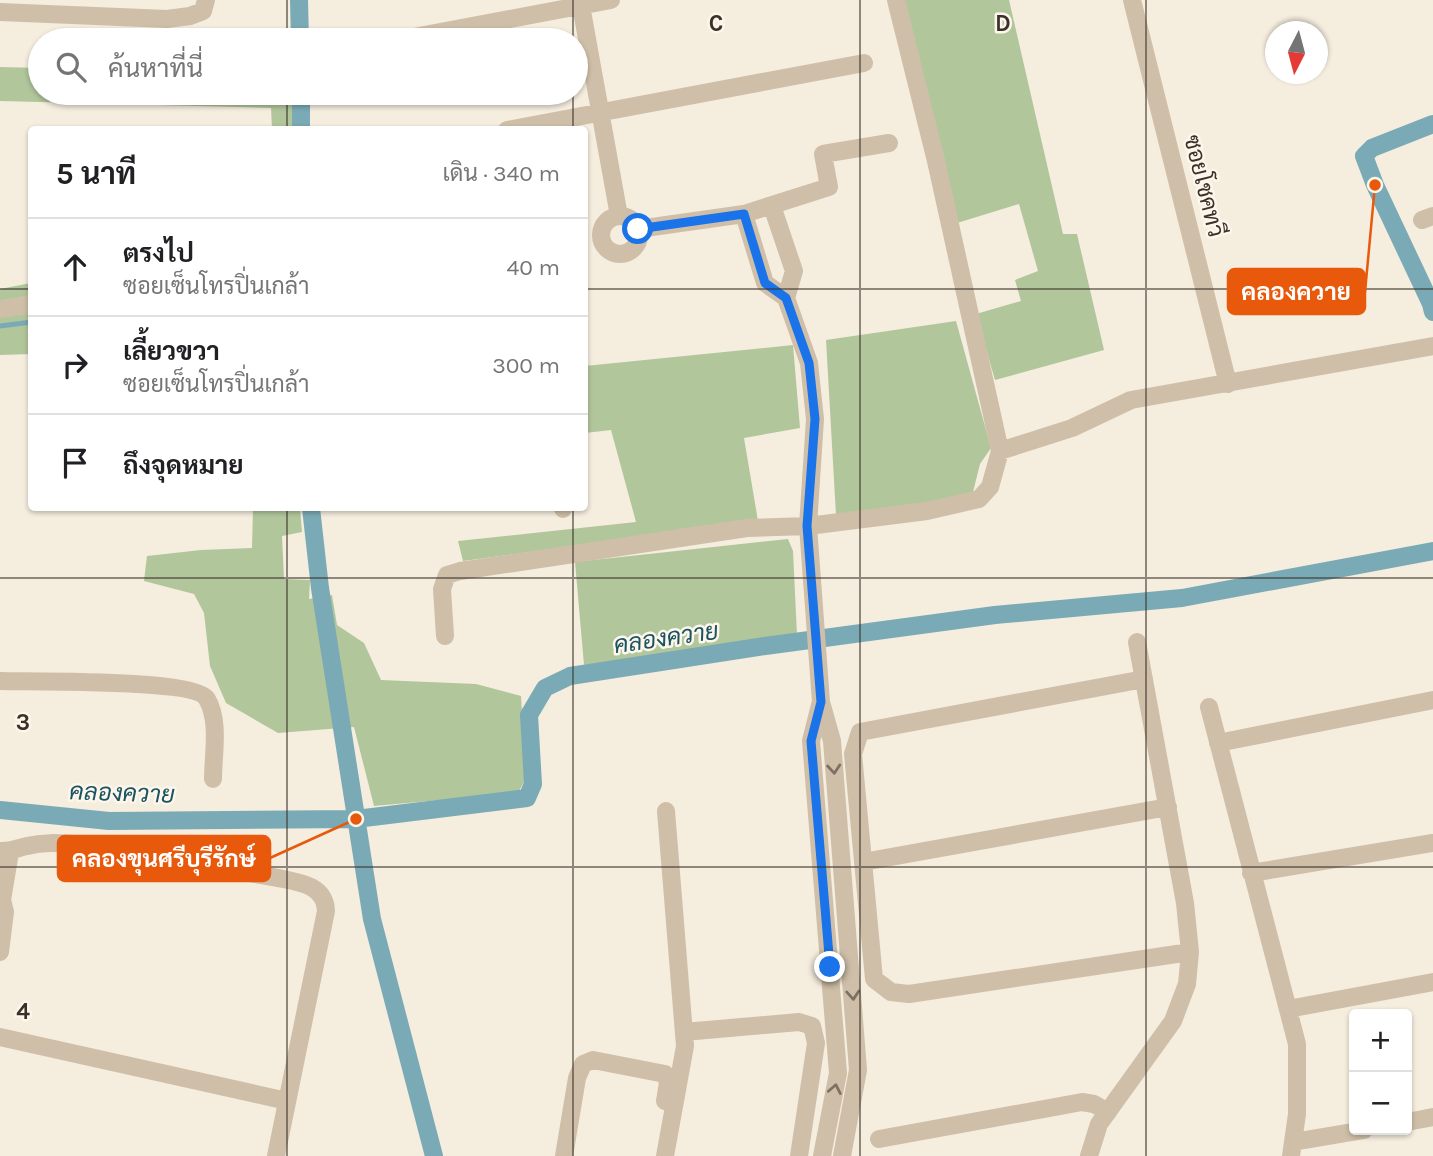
<!DOCTYPE html>
<html lang="th">
<head>
<meta charset="utf-8">
<style>
  body { margin:0; font-family:Karla,Sarabun,sans-serif; background:#f6f6f6; color:#202124 }
  .controls { position:absolute; right:21px; bottom:21px; display:grid; overflow:hidden; border-radius:7px; box-shadow:0 2px 5px #0004 }
  .controls button { width:63px; height:63px; display:grid; place-items:center; padding:0; border:0; border-bottom:2px solid #e0e0e0; background:#fff; color:#202124; font:35px sans-serif }
  .compass { position:absolute; left:1265px; top:21px; width:63px; height:63px; border-radius:50%; background:#fff; box-shadow:0 2px 5px #0004; rotate:186deg }
  .stop { position:absolute; width:21px; height:21px; margin:-16px; border:5px solid #1a73e8; border-radius:50%; background:#fff }
  .stop.end { background:#1a73e8; border-color:#fff; box-shadow:0 2px 7px #0008 }
  .list { margin:0; padding:0; list-style:none }
  h2 { display:flex; justify-content:space-between; align-items:center; height:91px; margin:0; padding:0 28px; font-size:30px }
  h2 small { font-size:23px; font-weight:400; color:#757577 }
  .list li { display:grid; grid-template-columns:46px 1fr auto; gap:21px; align-items:center; box-sizing:border-box; height:98px; padding:0 28px; border-top:2px solid #e0e0e0 }
  .list b { display:block; font-size:26px; white-space:nowrap }
  .list p { margin:0; font-size:23px; white-space:nowrap; color:#757577 }
  .list em { font-size:23px; font-style:normal; color:#757577 }
  .icon { flex:none; width:38px; height:38px; fill:none; stroke:currentColor; stroke-width:2; stroke-linecap:round; stroke-linejoin:round }
  .map { position:relative; flex:none; width:1433px; height:1156px; overflow:hidden }
  .search { position:absolute; background:#fff; box-shadow:0 2px 5px #0004; left:28px; top:28px; width:560px; height:77px; display:flex; align-items:center; gap:18px; box-sizing:border-box; padding:0 24px; border-radius:38px; color:#757577; font-size:26px }
  .panel { position:absolute; background:#fff; box-shadow:0 2px 5px #0004; left:28px; top:126px; width:560px; height:385px; border-radius:7px }
  .map>svg:first-child { display:block }
  .green { fill:#b2c69c }
  .lines { fill:none; stroke-linecap:round; stroke-linejoin:round }
  .stream { stroke:#7aaab5; stroke-width:5 }
  .canal { stroke:#7aaab5; stroke-width:18 }
  .minor { stroke:#cfbfa8; stroke-width:18 }
  .oneway { stroke:#7e7162 }
  .route { stroke:#1a73e8; stroke-width:9 }
  .grid { fill:none; stroke:#3b3129; stroke-width:2; stroke-opacity:0.55 }
  .labels { text-anchor:middle; dominant-baseline:central; stroke-width:5; stroke-linejoin:round; paint-order:stroke }
  .street-label { font-size:23px; fill:#3b3129; stroke:#fcf6eb }
  .water-label { font-size:24px; font-style:italic; fill:#1a5361; stroke:#fcf6eb }
  .grid-label { font-size:23px; text-anchor:middle; font-weight:bold; fill:#3b3129; stroke:#fcf6eb; stroke-width:5; stroke-linejoin:round; paint-order:stroke }
  .leader { fill:none; stroke:#e8590c; stroke-width:2.5 }
  .callout-dot { fill:#e8590c; stroke:#fcf6eb; stroke-width:2.5 }
  .callout { fill:#e8590c; stroke:#e8590c; stroke-width:2.5 }
  .callout-label { font-size:24px; text-anchor:middle; font-weight:bold; fill:#fff }
</style>
</head>
<body>
<div class="map">
<svg width="1433" height="1156" viewBox="0 0 1433 1156">
  <rect width="100%" height="100%" fill="#f5edde"/>
  <!-- green -->
  <path class="green" d="M902 0H1009L1063 234H1077L1104 350 995 380 976 314 1021 301 1015 280 1038 271 1019 204 957 223Z
    M0 67 40 68V93H293V129H272L271 108 0 101Z
    M31 283V354L0 355V289Z
    M956 321 991 448 980 464 973 492 919 505 836 515 826 340Z
    M793 345 800 428 744 438 758 521 463 561 458 541 636 522 611 430 585 433V366Z
    M253 508H300L302 532 282 536 284 579 310 580 309 599 332 595 337 625 364 643 381 680 476 684 521 696 526 778 518 793 374 806 354 727 278 733 226 703 210 666 204 613 194 594 144 581 147 556 201 550 252 548Z
    M788 539 793 551 797 635 584 665 575 562Z"/>
  <g class="lines">
    <!-- stream -->
    <path class="stream" d="M0 326 32 322"/>
    <!-- canal -->
    <path class="canal" d="M299 0 300 40
      M301 93V130
      M1433 124 1372 148 1364 156 1375 185 1431 304 1433 312
      M311 508 320 588 372 919 434 1156
      M0 810 109 821 356 819 527 798 533 784 529 715 545 688 570 676 765 646 995 615 1182 598 1433 551"/>
    <!-- minor -->
    <path class="minor" d="M580 0 619 216
      M1132 0 1228 384
      M0 12 167 19 190 16 203 11 206 0
      M398 40 611 0
      M507 130 864 63
      M744 214 765 283 786 298 794 271 772 206
      M601 235a19 19 0 1 1 38 0a19 19 0 1 1-38 0Z
      M1422 220 1433 216
      M638 229 744 214 829 187 823 154 889 143
      M786 298 809 363 815 419 808 526 821 702 832 741 858 1070 842 1156
      M0 309 32 304
      M1000 451 1072 428 1131 400 1433 346
      M563 508V509
      M445 636 442 589 447 575 460 571 747 528 808 526 927 511 979 499 990 487 1000 451 936 161 896 0
      M1144 679 860 732 853 754 874 979 891 992 909 994 1190 952
      M0 681C30 682 196 679 207 699 220 721 213 755 213 779
      M820 705 811 741 838 1073 822 1156
      M1209 707 1297 1044V1114L1291 1156
      M1218 743 1433 700
      M0 851C11 852 17 848 27 846 43 842 58 843 73 844L273 877C295 882 325 883 326 911L276 1156
      M863 862 1168 807
      M1251 873 1433 843
      M0 952 5 912 2 900 10 852
      M1288 1009 1433 982
      M684 1032 799 1022 812 1026 816 1043 799 1156
      M0 1037 287 1101
      M1407 1122 1433 1117
      M879 1139 1082 1102 1094 1104 1108 1112
      M1293 1142 1364 1130
      M564 1156 577 1078 583 1064 593 1060 665 1074 668 1083 665 1101
      M665 1156 685 1046 666 811
      M1089 1156 1099 1124 1173 1021 1187 984 1190 952 1185 903 1137 642"/>
  </g>
  <!-- one-way arrows -->
  <defs><path id="oneway-chevron" d="M-2-3.5L2.5 0L-2 3.5" fill="none" stroke-width="1.6" stroke-linecap="round" stroke-linejoin="round" transform="scale(1.75)"/></defs>
  <g class="oneway">
    <use href="#oneway-chevron" transform="translate(834 769) rotate(85)"/>
    <use href="#oneway-chevron" transform="translate(853 995) rotate(86)"/>
    <use href="#oneway-chevron" transform="translate(835 1089) rotate(-79)"/>
  </g>
  <g class="lines">
    <!-- route -->
    <path class="route" d="M638 229 744 214 765 283 786 298 809 363 815 419 807 526 821 702 811 741 830 967"/>
  </g>
  <!-- grid -->
  <path class="grid" d="M287 0V40M573 0V40M860 0V1156M1146 0V1156M287 93V130M573 93V130M0 289H32M584 289H1433M287 508V1156M573 508V1156M0 578H1433M0 867H1433"/>
  <g class="labels">
    <!-- street labels -->
    <g class="street-label">
      <text transform="translate(1204 186) rotate(76)">ซอยโชคทวี</text>
    </g>
    <!-- water labels -->
    <g class="water-label">
      <text transform="translate(666 638) rotate(-8)">คลองควาย</text>
      <text transform="translate(122 793) rotate(2)">คลองควาย</text>
    </g>
  </g>
  <g class="grid-label">
    <text x="716" y="31">C</text>
    <text x="1003" y="31">D</text>
    <text x="23" y="730">3</text>
    <text x="23" y="1019">4</text>
  </g>
  <!-- callouts -->
  <path class="leader" d="M1375 185L1365 292M356 819L270 858"/>
  <g class="callout-dot">
    <circle cx="1375" cy="185" r="7"/>
    <circle cx="356" cy="819" r="7"/>
  </g>
  <g class="callout">
    <rect x="1228" y="269" width="137" height="45" rx="7"/>
    <rect x="58" y="836" width="212" height="45" rx="7"/>
  </g>
  <g class="callout-label">
    <text x="1296" y="300">คลองควาย</text>
    <text x="164" y="867">คลองขุนศรีบุรีรักษ์</text>
  </g>
</svg>
<div class="controls">
<button>+</button>
<button>−</button>
</div>
<svg class="compass" viewBox="-18 -18 36 36"><path d="M0-13l5 13h-10z" fill="#e53935"/><path d="M0 13l5-13h-10z" fill="#757577"/></svg>
<div class="stop" style="left:638px;top:229px"></div>
<div class="stop end" style="left:830px;top:967px"></div>
<div class="search"><svg class="icon" aria-label="search" viewBox="0 0 24 24"><circle cx="10" cy="10" r="6"/><path d="M15 15l6 6"/></svg>ค้นหาที่นี่</div>
<section class="panel">
<h2>5 นาที<small>เดิน · 340 m</small></h2>
<ul class="list">
<li><svg class="icon" aria-label="ahead" viewBox="0 0 24 24"><path d="M12 20V5M6 11l6-6 6 6"/></svg><div><b>ตรงไป</b><p>ซอยเซ็นโทรปิ่นเกล้า</p></div><em>40 m</em></li>
<li><svg class="icon" aria-label="right" viewBox="0 0 24 24"><path d="M7 20v-9h11M14 6l5 5-5 5"/></svg><div><b>เลี้ยวขวา</b><p>ซอยเซ็นโทรปิ่นเกล้า</p></div><em>300 m</em></li>
<li><svg class="icon" aria-label="arrive" viewBox="0 0 24 24"><path d="M6 21V4h12l-3 4 3 4H6"/></svg><div><b>ถึงจุดหมาย</b></div></li>
</ul>
</section>
</div>
</body>
</html>
